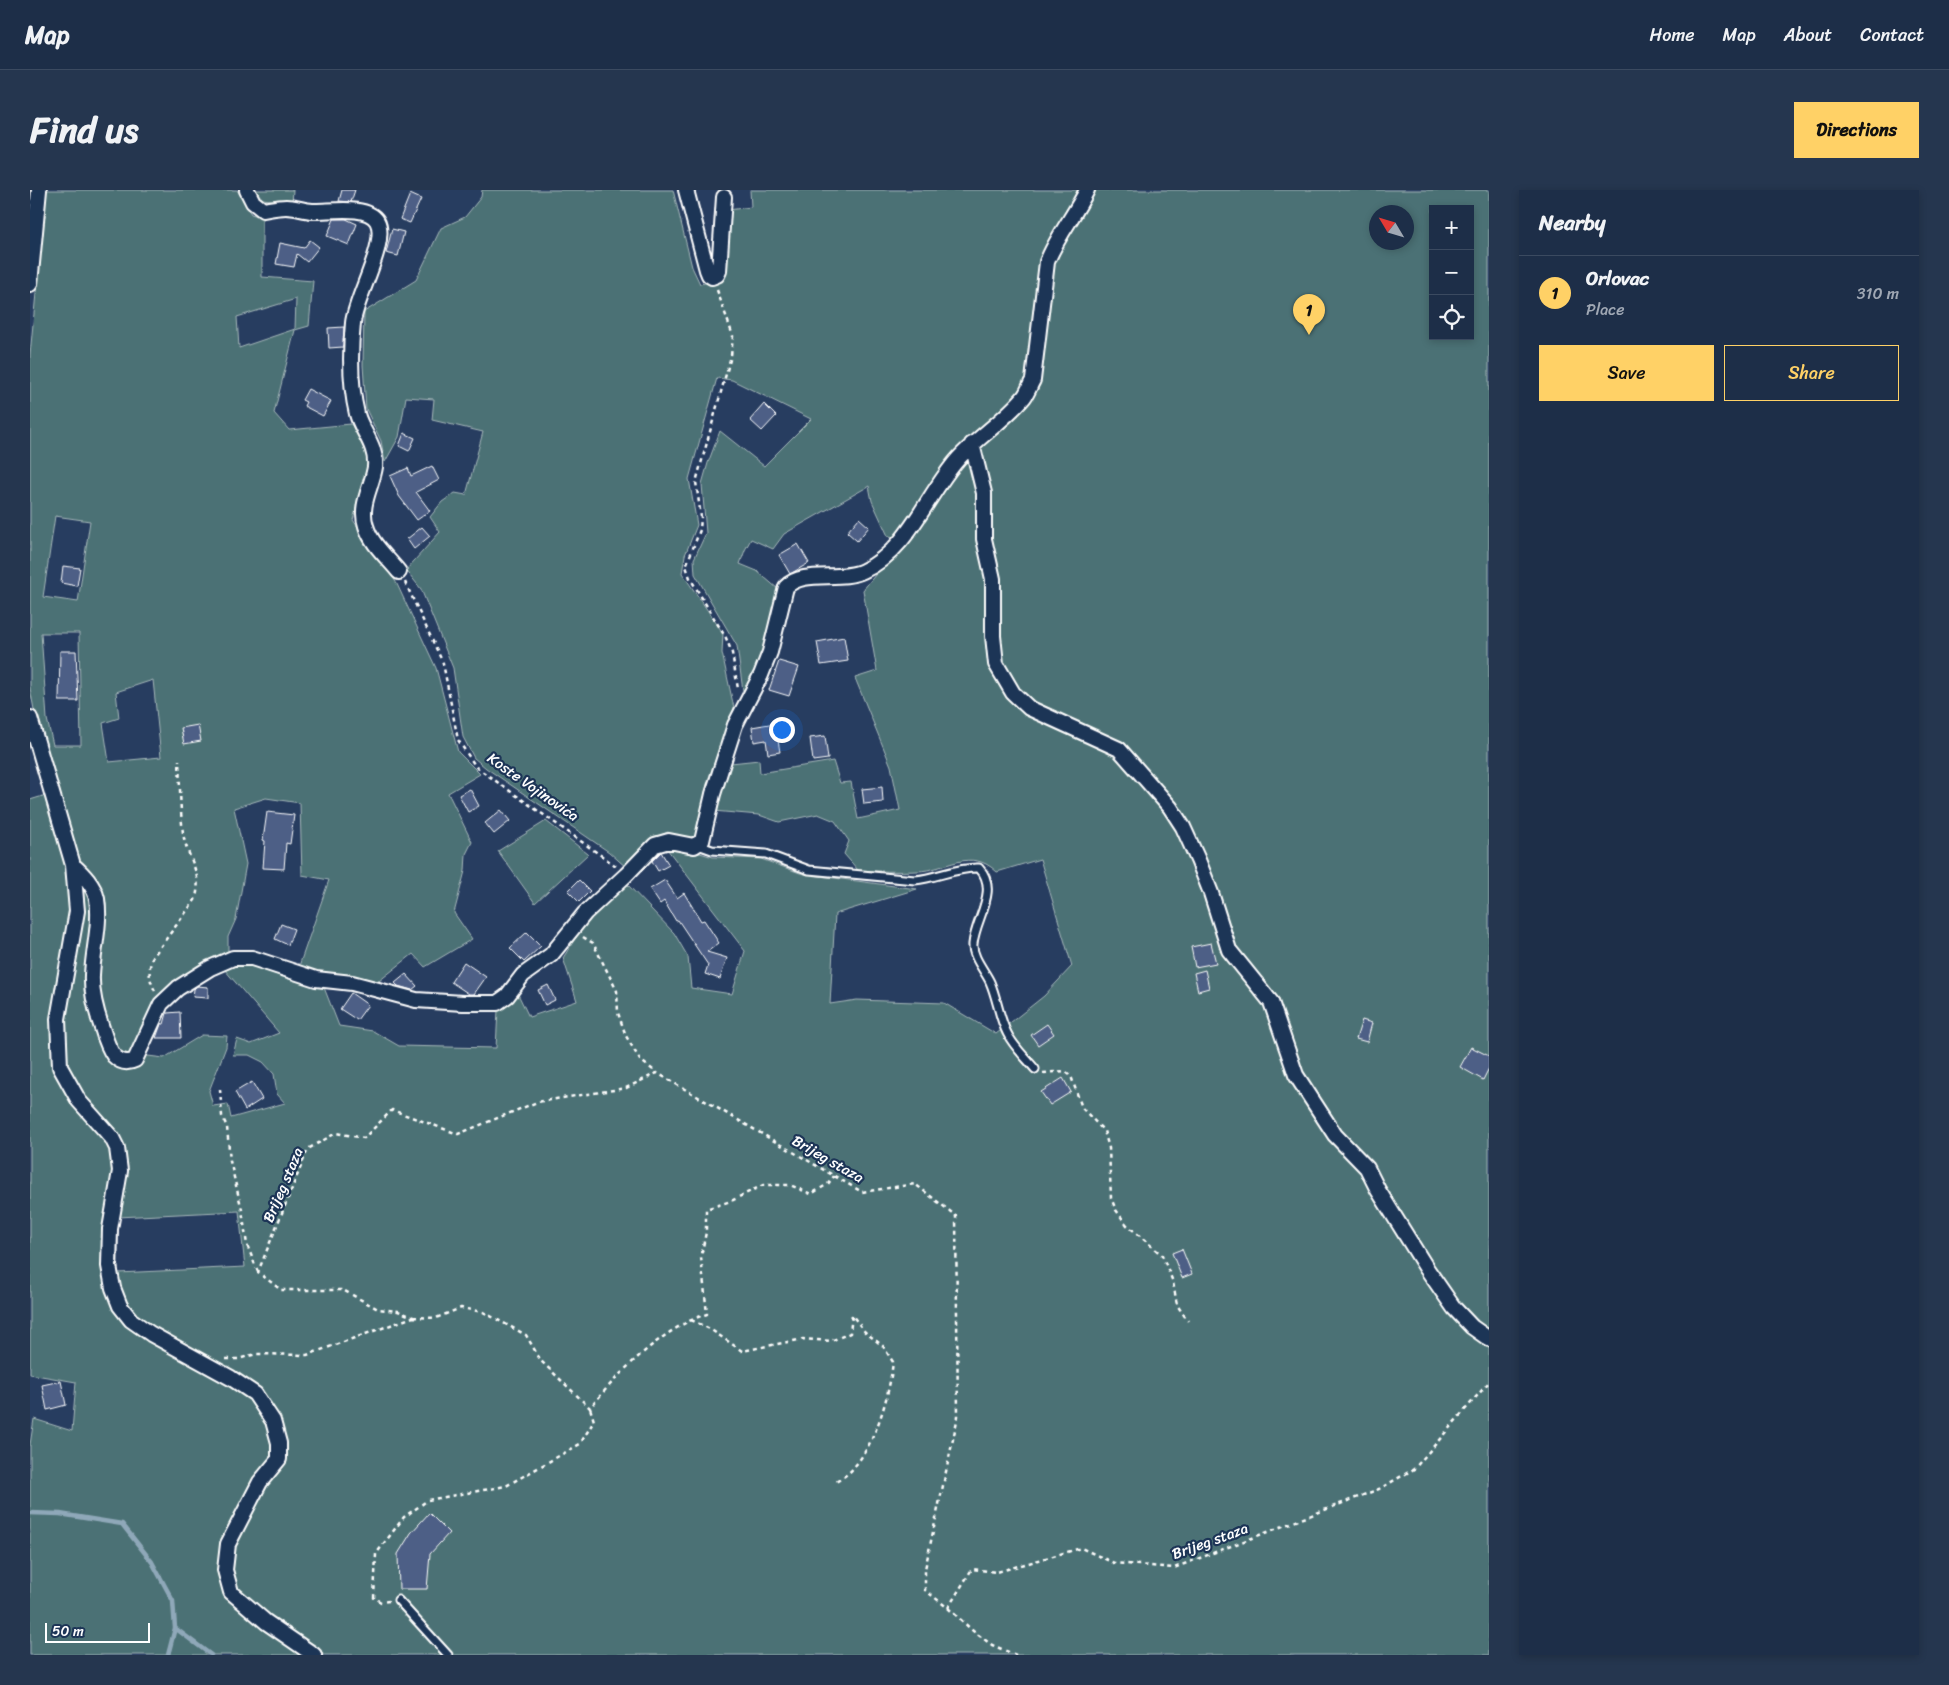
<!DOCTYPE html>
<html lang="en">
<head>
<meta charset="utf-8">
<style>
  body { margin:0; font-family:Sriracha,sans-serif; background:#25364f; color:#f1f3f6 }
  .controls { position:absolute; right:15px; top:15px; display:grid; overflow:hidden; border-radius:0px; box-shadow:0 2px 8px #0003 }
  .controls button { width:45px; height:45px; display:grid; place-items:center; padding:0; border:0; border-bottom:1px solid #3b4a60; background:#1d2e48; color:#f1f3f6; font:25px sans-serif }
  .compass { position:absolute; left:1339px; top:15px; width:45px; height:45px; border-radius:50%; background:#1d2e48; box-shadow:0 2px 8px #0003; rotate:308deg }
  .scale { position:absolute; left:15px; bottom:12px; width:105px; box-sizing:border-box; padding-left:5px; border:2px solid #fff; border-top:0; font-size:14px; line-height:18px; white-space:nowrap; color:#fff; -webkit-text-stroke:4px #1d3557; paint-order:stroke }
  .you { position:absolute; left:751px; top:539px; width:18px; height:18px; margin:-12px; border:4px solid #fff; border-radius:50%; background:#1a73e8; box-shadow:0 0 0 8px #1a73e833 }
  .badge { display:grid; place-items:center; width:32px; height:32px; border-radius:50%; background:#ffd166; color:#111; font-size:16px; font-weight:700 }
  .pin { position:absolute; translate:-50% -41px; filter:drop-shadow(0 1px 2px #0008) }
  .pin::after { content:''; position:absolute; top:26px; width:18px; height:15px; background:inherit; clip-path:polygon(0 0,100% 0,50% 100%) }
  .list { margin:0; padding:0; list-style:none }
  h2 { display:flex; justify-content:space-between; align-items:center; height:65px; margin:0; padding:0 20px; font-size:21px }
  h2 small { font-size:16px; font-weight:400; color:#a0a8b4 }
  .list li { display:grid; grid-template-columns:32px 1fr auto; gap:15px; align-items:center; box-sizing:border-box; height:75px; padding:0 20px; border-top:1px solid #3b4a60 }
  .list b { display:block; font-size:19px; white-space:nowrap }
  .list p { margin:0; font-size:16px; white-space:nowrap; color:#a0a8b4 }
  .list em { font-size:16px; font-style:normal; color:#a0a8b4 }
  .actions { display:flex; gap:10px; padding:15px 20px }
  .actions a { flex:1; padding:11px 0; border:1px solid #ffd166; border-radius:0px; text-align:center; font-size:18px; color:#ffd166 }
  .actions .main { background:#ffd166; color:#111 }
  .icon { flex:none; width:28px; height:28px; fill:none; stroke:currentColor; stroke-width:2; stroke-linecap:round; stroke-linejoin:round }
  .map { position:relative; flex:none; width:1459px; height:1465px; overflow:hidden; border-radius:0px }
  header { display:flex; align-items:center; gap:30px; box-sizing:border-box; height:70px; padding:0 25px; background:#1d2e48; border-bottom:1px solid #3b4a60 }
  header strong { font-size:24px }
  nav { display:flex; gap:28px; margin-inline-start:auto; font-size:18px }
  .intro { display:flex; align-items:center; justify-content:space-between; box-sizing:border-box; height:120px; padding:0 30px }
  h1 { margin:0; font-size:35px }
  .button { padding:12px 22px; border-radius:0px; background:#ffd166; color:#111; font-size:18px; font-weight:700 }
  main { display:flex; gap:30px; padding:0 30px }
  aside { flex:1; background:#1d2e48; border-radius:0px; box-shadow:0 2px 8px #0003 }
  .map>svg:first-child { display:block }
  .green { fill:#4c7174; stroke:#a6b8ba; fill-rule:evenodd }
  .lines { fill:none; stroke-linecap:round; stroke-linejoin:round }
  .stream { stroke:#8fa8b9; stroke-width:4.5 }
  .building { fill:#4e5f86; stroke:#fff }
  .service-casing { stroke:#fff; stroke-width:11 }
  .minor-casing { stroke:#fff; stroke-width:18 }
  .path { stroke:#fff; stroke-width:2.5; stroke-dasharray:4 4; stroke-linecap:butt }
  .service { stroke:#1d3557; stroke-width:7 }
  .minor { stroke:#1d3557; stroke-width:14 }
  .labels { text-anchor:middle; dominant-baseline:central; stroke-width:4.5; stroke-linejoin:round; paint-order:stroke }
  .street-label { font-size:15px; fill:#fff; stroke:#1d3557 }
</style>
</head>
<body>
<header>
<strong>Map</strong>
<nav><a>Home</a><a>Map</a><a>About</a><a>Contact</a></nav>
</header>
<div class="intro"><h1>Find us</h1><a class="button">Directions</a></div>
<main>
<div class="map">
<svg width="1459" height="1465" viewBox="0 0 1459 1465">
  <rect width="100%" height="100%" fill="#273d60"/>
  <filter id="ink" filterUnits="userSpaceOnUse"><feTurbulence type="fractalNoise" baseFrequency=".02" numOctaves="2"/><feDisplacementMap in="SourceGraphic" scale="10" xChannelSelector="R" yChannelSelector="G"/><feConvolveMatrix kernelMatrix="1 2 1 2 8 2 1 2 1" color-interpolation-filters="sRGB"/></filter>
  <g filter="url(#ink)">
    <!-- green -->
    <path class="green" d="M16 0H207L221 24 232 27V87L283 91 279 136 265 140 244 223 259 240 321 234 337 261 338 276 323 330 366 392 406 478 428 562 450 584 418 603 442 652 436 664 435 681 424 723 442 749 395 777 383 764 344 795 289 785 268 779 299 690 272 685 270 613 236 608 204 618 216 674 206 729 198 747V764L138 799 110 865 134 868 172 845 197 846 196 857 179 901 183 916 198 914 201 928 255 913 247 904 244 884 233 872 219 865H203L207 849 221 854 249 843 194 779 207 771 221 770 293 795 309 836 343 841 369 856 466 858 468 820 487 802 499 827 547 811 533 768 553 736 597 694 644 743 658 767 661 798 702 804 715 761 634 655 661 664 670 663 683 667 731 669 770 683 789 686 887 699 805 724 800 814 827 810 914 813 966 844 1014 806 1042 776 1010 669 967 682C940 656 916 681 887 681 867 682 848 681 828 680L814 664 819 651 805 631 788 624 749 632 729 625 683 621 701 573 729 570 730 583 803 571 810 593 821 592 828 629 870 620 861 576 825 488 847 481 833 400 850 379 874 354 858 346 842 311 839 296 754 344 743 359 721 349 715 360 710 374 727 381 748 399 734 468 713 501 707 456 665 384 664 369 676 343 672 294 678 273 690 241 734 276 781 229 702 190 687 188 659 289 667 335 655 365 652 383 693 443 692 463 704 518 678 590 666 645 662 651H653L638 642C617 650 610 660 597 678L579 662 456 578 444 568 433 547 423 478 391 399 376 380 410 342 400 327 412 312 425 303 436 305 453 242 402 230 404 209 376 207 369 247 355 272 351 251 336 219 333 175 334 122 386 90 411 38 435 27 451 7 452 0H643L662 77 670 94 695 89 698 20 721 17 720 0H1459V1465H0V1255L4 1229 42 1241 46 1192 0 1184V610L26 602 8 541 0 498V165ZM1403 19H1440V146H1403ZM1346 22H1376V52H1346ZM266 109 265 139 209 158 207 127ZM25 326 60 331 48 412 13 407ZM11 443H49L51 555H23L17 529ZM123 490 131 567 79 572 73 533 89 528 86 502ZM209 1021 215 1077 88 1083V1027Z
      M225 0H263L262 13 233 9Z
      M516 631 558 664 505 713 468 661Z"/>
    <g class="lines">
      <!-- stream -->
      <path class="stream" d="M0 1323 30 1324 92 1334 122 1372 143 1411 145 1438 181 1465
        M138 1465 145 1438"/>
    </g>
    <!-- building -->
    <path class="building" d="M312 0H325L321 12 309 11Z
      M380 4 391 9 380 33 370 29Z
      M304 29H316L327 34 319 55 297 46Z
      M362 39 374 42 368 66 356 63Z
      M280 50 289 57 277 72 267 64 264 77 246 74 250 53 274 58Z
      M314 137 313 157 299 158 298 138Z
      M278 199 301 211 293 226 274 216 276 212 272 210Z
      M734 214 746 226 732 241 720 230Z
      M374 243 385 248 379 261 369 256Z
      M402 276 409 290 386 302 400 321 387 330 369 306 360 286 378 278 381 286Z
      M829 328 839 337 827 351 817 342Z
      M392 337 400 346 384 359 377 349Z
      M768 354 779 373 760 384 749 365Z
      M33 376 50 378 47 396 31 393Z
      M814 447 818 471 791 475 787 452Z
      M30 461H46L48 511H29Z
      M749 471 769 477 759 506 739 500Z
      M745 533 750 562 738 564 736 550 724 552 722 537Z
      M168 535 171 551 154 554 151 538Z
      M795 546 798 569 783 571 780 548Z
      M852 597 853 612 834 614 832 599Z
      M440 599 449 616 438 622 429 605Z
      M471 620 480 631 464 644 455 633Z
      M237 622 264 625 260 654 256 653 254 679 233 678 235 651 233 650Z
      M631 662 639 675 628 681 622 671Z
      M549 690 560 701 549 712 538 701Z
      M635 690 647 708 654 703 671 731 674 730 689 753 677 762 697 768 690 789 675 784 678 775 648 730 646 731 634 711 630 714 620 699Z
      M251 734 264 739 258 755 245 749Z
      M497 742 511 756 494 772 480 758Z
      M1181 753 1186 773 1165 777 1161 757Z
      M434 772 456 787 444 804H439L421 792Z
      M1175 780 1179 798 1168 801 1164 783Z
      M376 784 387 796 382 800 368 796 365 793Z
      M518 795 525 810 515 815 508 800Z
      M167 796 178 797V808L163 807 164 799Z
      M321 803 338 815 327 830 310 819Z
      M150 822 151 848H126L131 834H134L137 823Z
      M1332 830 1342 833 1337 852 1326 849Z
      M1017 834 1024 844 1008 855 1001 845Z
      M1441 857 1459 866V878L1453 890 1430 877Z
      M1033 888 1041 902 1020 915 1011 902Z
      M222 892 232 909 215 920 205 902Z
      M1152 1059 1162 1084 1152 1088 1142 1063Z
      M31 1191 36 1215 17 1220 12 1195Z
      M399 1323 419 1343 400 1364 397 1399H369L368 1364 381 1343Z"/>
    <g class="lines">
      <!-- service casing -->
      <g class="service-casing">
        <path id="service" d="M668 655 682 660 736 664 779 680 885 690C907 688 927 677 949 678 970 700 945 729 943 754 942 767 955 781 960 792 967 808 969 827 977 843 983 856 996 868 1005 879
          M368 1410 418 1465"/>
      </g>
      <!-- minor casing -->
      <g class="minor-casing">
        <path id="minor" d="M217 0 223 12 233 20C240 19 248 17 256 17 264 17 273 20 282 21 298 22 337 14 347 31 359 52 325 108 323 133 320 162 320 195 327 224 332 242 347 256 345 277 342 297 329 315 336 336 341 354 358 368 369 382
          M656 0 677 80 679 85 682 87 687 85 689 81 694 7
          M0 94 9 0
          M942 254 954 303V349L963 389V446L966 474 983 503 999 518 1089 559 1140 617 1153 637 1168 670 1181 703 1199 760 1241 812 1266 885 1305 945 1337 978 1348 1000 1397 1079 1424 1118 1442 1137 1459 1149
          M0 528 43 675 47 721 28 829 30 877 49 911 82 948 87 958 90 981 80 1039 79 1076 83 1098 90 1116 101 1130 121 1144 201 1188 225 1204 243 1231 249 1253V1269L230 1292 198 1354 195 1380 201 1402 236 1432 284 1465
          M43 675C53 684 64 695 67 709 71 734 63 760 62 785 61 804 66 821 72 838 75 848 78 858 84 866 90 872 97 874 105 870L131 814 148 798 180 778 203 768H222L286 789 322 793 386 810 433 813H467L477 806 493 785 521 765 555 723 596 685 625 655 639 651 664 656 672 651 683 604 705 535 731 485 740 462 756 397C773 379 810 392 833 381 879 360 896 305 928 269 948 247 975 230 994 207 998 202 1000 195 1003 190L1017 72C1027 46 1045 25 1057 0"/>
      </g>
      <!-- path -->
      <path class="path" d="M687 100 703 146 701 166 666 292 671 327 670 340 656 376 660 388 696 448 702 463 708 499
        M375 392 413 473 428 550 446 577 586 676
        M553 747 563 753 587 801 588 823 596 846 610 870 627 883
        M125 801C119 789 118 782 122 768L165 710C174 683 157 669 153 643 150 619 150 594 149 570
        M1013 883 1035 881 1041 886 1052 918 1074 941 1079 958 1081 1008 1086 1020 1097 1035 1132 1065 1143 1092 1147 1115 1158 1131
        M190 899 192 926 197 937 200 971 212 1020 217 1055 228 1082
        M383 1127 406 1128 431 1118 453 1122 496 1145 511 1171 560 1218C588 1183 634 1137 677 1124L671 1067 676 1042V1019L701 1011 733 995H760L781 1004 798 994 804 986
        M661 1130 680 1139 712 1161 773 1149 801 1151 820 1143 822 1125 835 1142 853 1156 863 1172C859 1206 847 1250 824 1277 820 1283 812 1288 806 1292
        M196 1169H208L226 1164 277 1165 383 1127 368 1121 348 1119 313 1100H251L228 1082 278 959 306 943 334 948 362 920 428 944 507 912 596 898 627 883 832 1002 885 994 926 1026 928 1226 895 1379V1400L918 1418 942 1379 967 1382 1051 1358 1084 1373 1144 1378 1349 1299 1384 1279 1459 1192
        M359 1411 351 1412 344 1408 346 1364 374 1327 398 1310 476 1296 550 1254 564 1231 560 1218
        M918 1418 943 1441 962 1455 986 1465"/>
      <!-- service -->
      <use href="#service" class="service"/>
      <!-- minor -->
      <use href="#minor" class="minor"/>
    </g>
  </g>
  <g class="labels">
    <!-- street labels -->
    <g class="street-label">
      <text transform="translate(503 597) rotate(35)">Koste Vojinovića</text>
      <text transform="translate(798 969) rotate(30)">Brijeg staza</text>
      <text transform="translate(253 995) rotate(-67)">Brijeg staza</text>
      <text transform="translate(1180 1351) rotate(-20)">Brijeg staza</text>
    </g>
  </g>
</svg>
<div class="controls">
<button>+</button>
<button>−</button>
<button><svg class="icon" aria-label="locate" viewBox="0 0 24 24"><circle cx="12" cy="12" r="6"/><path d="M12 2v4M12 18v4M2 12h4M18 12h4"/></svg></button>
</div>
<svg class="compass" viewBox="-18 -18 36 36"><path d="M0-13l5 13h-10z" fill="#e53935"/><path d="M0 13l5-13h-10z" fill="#a0a8b4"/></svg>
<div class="scale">50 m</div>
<div class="you"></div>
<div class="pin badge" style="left:1279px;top:145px">1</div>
</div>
<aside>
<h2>Nearby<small></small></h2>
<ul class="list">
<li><span class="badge">1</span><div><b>Orlovac</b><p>Place</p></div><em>310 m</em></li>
</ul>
<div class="actions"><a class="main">Save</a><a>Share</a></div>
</aside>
</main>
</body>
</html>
